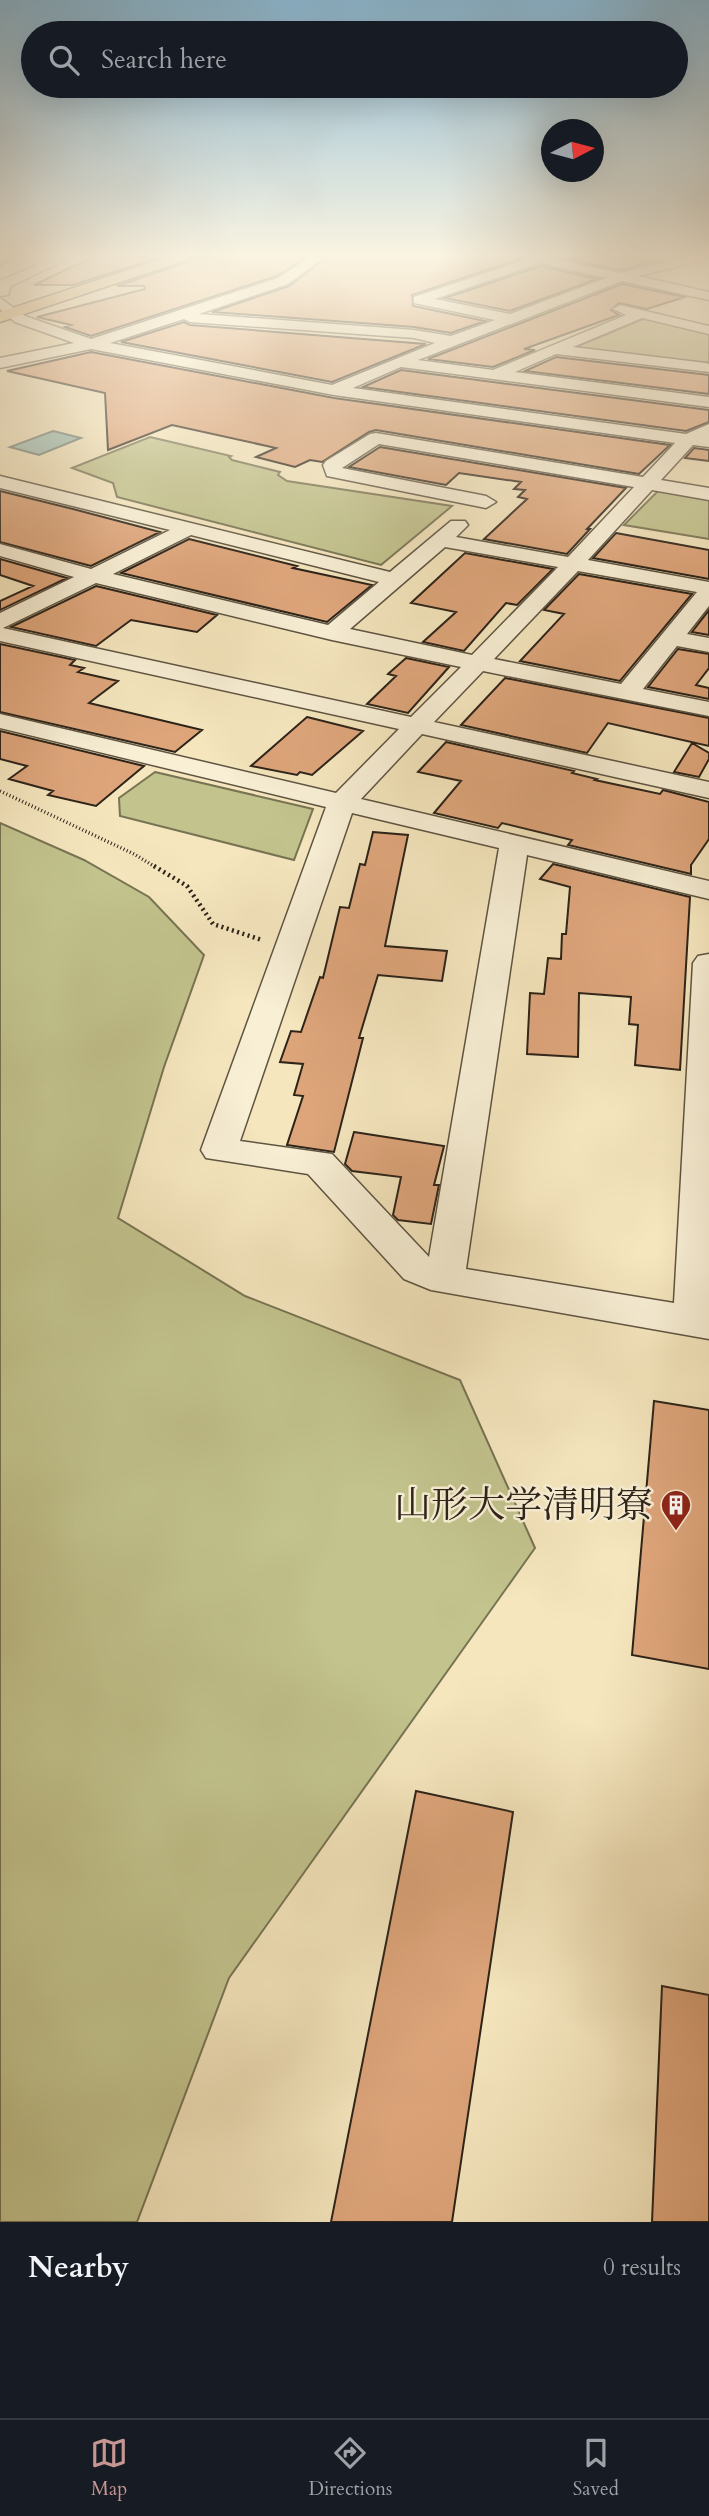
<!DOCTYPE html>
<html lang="en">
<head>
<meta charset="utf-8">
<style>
  body { margin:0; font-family:Cardo,"Noto Serif JP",serif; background:#20242c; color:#f1f3f6 }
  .compass { position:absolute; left:541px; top:119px; width:63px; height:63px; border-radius:50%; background:#171b24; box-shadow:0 7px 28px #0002; rotate:84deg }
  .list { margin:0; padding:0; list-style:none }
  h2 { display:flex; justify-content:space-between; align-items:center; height:91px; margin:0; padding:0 28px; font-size:30px }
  h2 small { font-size:23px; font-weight:400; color:#9ea1a6 }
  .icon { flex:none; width:38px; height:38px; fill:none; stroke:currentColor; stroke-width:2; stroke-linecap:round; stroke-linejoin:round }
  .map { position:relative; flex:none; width:709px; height:2222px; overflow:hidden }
  .search { position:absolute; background:#171b24; box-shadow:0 7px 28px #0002; left:21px; right:21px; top:21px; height:77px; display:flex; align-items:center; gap:18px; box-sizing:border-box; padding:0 24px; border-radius:38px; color:#9ea1a6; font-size:26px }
  .sheet { height:196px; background:#171b24 }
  nav { display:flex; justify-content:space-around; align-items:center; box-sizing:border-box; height:98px; border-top:2px solid #363941; background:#171b24; font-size:19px; color:#9ea1a6 }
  nav a { display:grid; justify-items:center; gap:4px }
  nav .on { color:#c59692 }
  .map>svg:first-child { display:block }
  .green { fill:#c2c38d; stroke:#777353; stroke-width:2 }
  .water { fill:#9cbfb6; stroke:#6f8177; stroke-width:2 }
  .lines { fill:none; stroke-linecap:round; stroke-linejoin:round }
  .stream { stroke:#6f8177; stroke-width:4.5 }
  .building { fill:#dea57b; stroke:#2c2319; stroke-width:2 }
  .minor-casing { stroke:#5e5442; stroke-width:3 }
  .major-casing { stroke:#2c2319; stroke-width:3 }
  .path-far1 { stroke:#2c2319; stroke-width:3.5; stroke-dasharray:1 2.5; stroke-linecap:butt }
  .path { stroke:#2c2319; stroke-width:4.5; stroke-dasharray:2 3.5; stroke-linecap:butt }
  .minor { fill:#f8efd5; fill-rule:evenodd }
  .major { fill:#eac37f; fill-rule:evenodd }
  .labels { text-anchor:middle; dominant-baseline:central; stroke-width:5; stroke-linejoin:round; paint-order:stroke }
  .near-poi-label { font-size:37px; fill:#2c2319; stroke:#f8efd5; text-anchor:end }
</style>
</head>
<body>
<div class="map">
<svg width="709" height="2222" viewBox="0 0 709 2222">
  <rect width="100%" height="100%" fill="#f5e6be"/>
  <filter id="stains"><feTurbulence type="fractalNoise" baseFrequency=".00286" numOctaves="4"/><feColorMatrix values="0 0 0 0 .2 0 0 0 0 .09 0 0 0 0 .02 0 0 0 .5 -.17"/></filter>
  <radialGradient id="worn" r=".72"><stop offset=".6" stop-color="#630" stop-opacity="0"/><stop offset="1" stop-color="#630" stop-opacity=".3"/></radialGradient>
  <!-- green -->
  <path class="green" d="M646 318 709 334V362L701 364 573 348Z
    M150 437 231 456 229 457 232 460 280 472 278 475 287 481 452 506 381 565 117 497 113 483 72 468Z
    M658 491 709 498V539L624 525Z
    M155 772 313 809 294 860 120 816 119 798Z
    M0 823 84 860 149 897 204 955 164 1067 118 1218 245 1296 460 1380 535 1548 229 1978 137 2222H0Z"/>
  <!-- water -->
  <path class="water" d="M53 431 81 438 39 455 10 447Z"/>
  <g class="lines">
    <!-- stream -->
    <path class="stream" d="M0 266 15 256"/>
  </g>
  <!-- building -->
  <path class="building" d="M103 256H164L73 285H34L86 260Z
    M194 256H308L277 276 91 336 65 327 71 325 37 317 145 289 144 286H117L190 261Z
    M328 256H518L520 259 412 295 413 306 485 321 451 333 414 327 212 312 289 286Z
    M552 256H662V260L620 270Z
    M541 266 597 279 510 311 445 298Z
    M622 284 685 297 647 309 619 303 611 310 619 315 524 349 535 350 493 367 428 359Z
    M184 322 190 325 426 344 332 382 121 342Z
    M91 352 334 398 670 445 639 474 376 430 369 432 322 462 310 460 295 467 256 457 276 448 172 425 108 450 105 393 7 371Z
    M556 357 709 375V394L525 371Z
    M401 370 709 410V422L686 431 363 387Z
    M380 447 626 488 587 529H590L567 554 484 539 527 499 518 497 525 490 514 489 521 482 459 473 446 485 349 467Z
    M694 448 709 450V461L685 458Z
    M0 491 73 509 160 532 91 566 0 542Z
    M616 533 709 550V579L593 558Z
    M189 539 297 566 293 568 372 585 327 622 121 573Z
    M465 553 553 569 517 605 506 603 464 651 423 642 456 612 411 603Z
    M0 559 67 578 0 610V601L33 586 0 575Z
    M579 574 692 594 620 681 520 661 564 614 544 610Z
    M96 586 217 615 197 632 131 620 96 646 11 627Z
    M709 610V635L692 632Z
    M0 644 75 660 70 665 84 668 78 672 118 681 89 703 202 730 175 752 0 712Z
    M678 649 709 654V668L696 685 709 688V699L648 687Z
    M406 658 449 667 408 713 367 704 396 676 388 674Z
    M505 678 709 718V746L608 723 587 753 461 725Z
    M307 717 363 731 312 775 300 772 297 775 251 766Z
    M0 731 144 766 96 806 48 795 53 791 9 779 27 766 0 759Z
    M446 742 574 771 572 773 597 779 595 780 660 794 663 790 709 802V839L691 865V874L568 845 572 840 502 823 498 828 434 813 461 781 418 772Z
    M692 743 709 753V759L699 777 674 772Z
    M373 832 408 835 385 946 447 951 442 981 378 975 359 1038H363L334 1152 287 1145 303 1096 294 1095 303 1064 280 1062 291 1031 301 1032 320 977 323 978 340 907 349 908 360 864 365 865Z
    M553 864 690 897 680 1070 635 1065 638 1025 629 1024 631 997 579 993 578 1057 527 1054 530 993 544 994 548 958 561 959 562 934H566L570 887 540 879Z
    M354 1132 444 1146 434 1185H439L431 1224 398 1220 393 1215 401 1177 352 1171 345 1164Z
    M654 1401 709 1410V1669L632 1655Z
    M416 1791 513 1812 452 2222H331Z
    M662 1986 709 1995V2222H652Z"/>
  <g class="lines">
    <!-- minor casing -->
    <g class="minor-casing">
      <path id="minor" d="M58 256H74L11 286 8 295 0 296V281Z
        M312 256H326L288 284 199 314 414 330 451 336 495 320 414 303V297L525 260 520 256H542L620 273 693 256H709V259L638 276 709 292V300L622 281 418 360 493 370 626 315 613 309 620 305 709 326V334L642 318 573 347 706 363 709 364V372L556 354 515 372 709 397V407L401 367 353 388 686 434 709 424V447L693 445 661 480 709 488V500L652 490 588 560 709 582V606L687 634 709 638V652L677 646 643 689 709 702V716L483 671 434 722 709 782V798L422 734 361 799 709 881V899L527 855 466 1269 674 1303 693 963 698 956 709 954V1339L431 1290 404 1279 308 1174 206 1158 201 1150 326 807 0 728V714L336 793 399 729 0 641V613L74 577 0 556V544L91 569 170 530 0 488V476L390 572 451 521H465L468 525 456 537 568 557 634 487 379 444 342 468 486 496 496 502 486 508 327 476 323 465 326 461 370 434 376 433 643 477 675 443 334 395 91 349 0 368V358L74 343 15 322 0 309V298L25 316 91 339 278 278ZM541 263 606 278 510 314 435 299ZM184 319 190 322 414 338 435 343 332 385 110 343ZM191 535 379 582 328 625 113 574ZM445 547 558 567 472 655 350 629ZM578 571 697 592 621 684 494 659ZM96 583 332 640 461 667 411 717 3 628ZM352 813 499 848 429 1257 332 1154 240 1141Z"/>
    </g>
    <!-- major casing -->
    <g class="major-casing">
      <path id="major" d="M171 256H191L189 259 0 322V312Z"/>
    </g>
    <!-- path-far1 -->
    <path class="path-far1" d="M0 791 134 854 157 868"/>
    <!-- path -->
    <path class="path" d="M154 866 187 886 213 924 262 940"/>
    <!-- minor -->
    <use href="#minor" class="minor"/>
    <!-- major -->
    <use href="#major" class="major"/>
  </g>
  <!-- sky -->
  <linearGradient id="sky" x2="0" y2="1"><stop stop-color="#89b8d4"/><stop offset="0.45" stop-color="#faf4e2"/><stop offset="1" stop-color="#faf4e2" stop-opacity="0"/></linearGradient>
  <rect width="709" height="567" fill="url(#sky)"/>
  <!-- icons -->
  <defs>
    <g id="building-pin" transform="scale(1.575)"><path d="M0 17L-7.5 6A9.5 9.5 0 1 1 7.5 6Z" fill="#8f2418" stroke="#f8efd5"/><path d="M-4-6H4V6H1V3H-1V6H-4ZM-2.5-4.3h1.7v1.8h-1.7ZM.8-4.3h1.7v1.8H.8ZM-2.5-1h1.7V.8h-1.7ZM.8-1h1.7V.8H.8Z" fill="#fff"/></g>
  </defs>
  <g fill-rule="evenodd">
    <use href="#building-pin" x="676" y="1505"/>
  </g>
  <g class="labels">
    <!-- near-poi labels -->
    <g class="near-poi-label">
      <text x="653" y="1505">山形大学清明寮</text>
    </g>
  </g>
  <rect width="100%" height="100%" filter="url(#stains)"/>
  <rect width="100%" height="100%" fill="url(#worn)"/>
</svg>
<svg class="compass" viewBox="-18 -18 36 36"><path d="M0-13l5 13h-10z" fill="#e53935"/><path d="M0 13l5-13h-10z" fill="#9ea1a6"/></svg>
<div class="search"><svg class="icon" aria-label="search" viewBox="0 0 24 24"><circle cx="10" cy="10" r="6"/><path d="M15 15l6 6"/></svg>Search here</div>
</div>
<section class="sheet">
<h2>Nearby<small>0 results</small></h2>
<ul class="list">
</ul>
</section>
<nav>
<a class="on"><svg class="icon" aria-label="map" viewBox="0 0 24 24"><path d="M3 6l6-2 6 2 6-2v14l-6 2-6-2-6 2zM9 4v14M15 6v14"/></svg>Map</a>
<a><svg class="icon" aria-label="directions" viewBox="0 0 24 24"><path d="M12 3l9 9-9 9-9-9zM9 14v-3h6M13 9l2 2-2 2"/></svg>Directions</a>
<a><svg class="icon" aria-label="saved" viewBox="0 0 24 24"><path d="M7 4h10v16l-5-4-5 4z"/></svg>Saved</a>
</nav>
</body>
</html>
